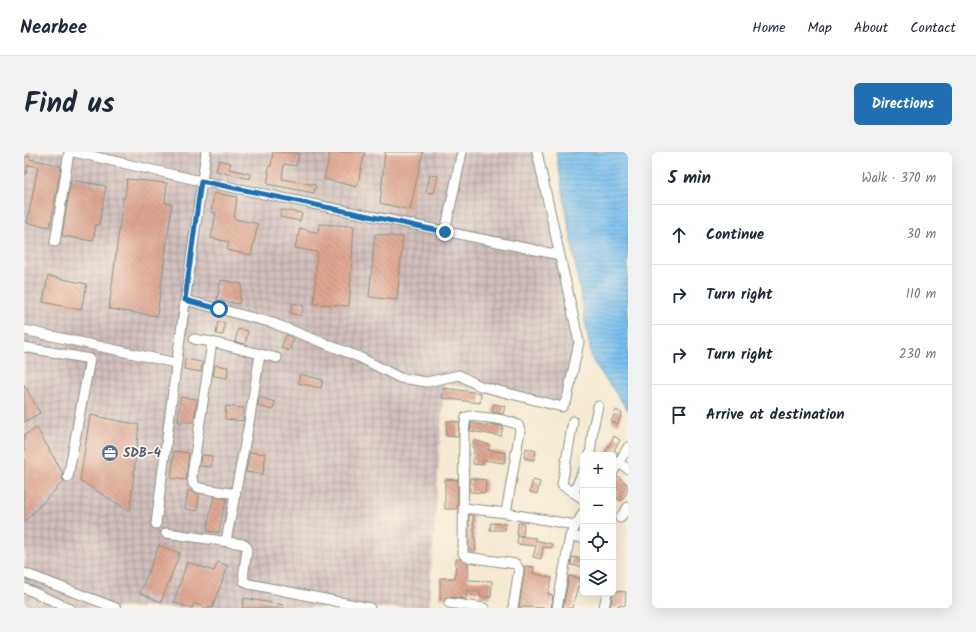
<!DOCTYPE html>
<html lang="en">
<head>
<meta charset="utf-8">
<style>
  body { margin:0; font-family:Kalam,sans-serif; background:#f2f2f3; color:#1f2937 }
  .controls { position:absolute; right:12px; bottom:12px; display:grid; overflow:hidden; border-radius:6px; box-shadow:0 4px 16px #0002 }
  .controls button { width:36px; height:36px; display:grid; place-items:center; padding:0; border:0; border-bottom:1px solid #e0e1e3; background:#fff; color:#1f2937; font:20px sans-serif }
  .stop { position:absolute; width:12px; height:12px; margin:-9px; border:3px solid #1f6fb2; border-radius:50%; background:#fff }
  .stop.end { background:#1f6fb2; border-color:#fff; box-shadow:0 1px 4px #0008 }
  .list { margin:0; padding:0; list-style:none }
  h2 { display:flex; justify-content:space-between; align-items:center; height:52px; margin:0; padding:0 16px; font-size:17px }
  h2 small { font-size:13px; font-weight:400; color:#747a83 }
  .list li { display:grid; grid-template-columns:26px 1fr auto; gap:12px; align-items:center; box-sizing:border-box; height:60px; padding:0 16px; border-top:1px solid #e0e1e3 }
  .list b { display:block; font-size:15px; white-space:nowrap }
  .list em { font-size:13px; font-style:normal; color:#747a83 }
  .icon { flex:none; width:22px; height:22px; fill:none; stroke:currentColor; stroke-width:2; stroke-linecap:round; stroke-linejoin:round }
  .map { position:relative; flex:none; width:604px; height:456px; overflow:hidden; border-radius:6px }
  header { display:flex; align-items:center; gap:24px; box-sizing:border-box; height:56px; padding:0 20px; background:#fff; border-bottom:1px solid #e0e1e3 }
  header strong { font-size:19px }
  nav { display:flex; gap:22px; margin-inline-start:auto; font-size:14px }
  .intro { display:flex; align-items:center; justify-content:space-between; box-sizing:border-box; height:96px; padding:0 24px }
  h1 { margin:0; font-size:28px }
  .button { padding:10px 18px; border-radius:6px; background:#1f6fb2; color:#fff; font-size:14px; font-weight:700 }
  main { display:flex; gap:24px; padding:0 24px }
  aside { flex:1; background:#fff; border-radius:6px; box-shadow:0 4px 16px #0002 }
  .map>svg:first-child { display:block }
  .industrial { fill:url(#industrial-grid) }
  .water { fill:url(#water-rules); stroke:#4c7e92 }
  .building { fill:url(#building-back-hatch) }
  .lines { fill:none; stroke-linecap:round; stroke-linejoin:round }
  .minor-casing { stroke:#8a9382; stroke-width:11 }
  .minor { stroke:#fff; stroke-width:9 }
  .route { stroke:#1f6fb2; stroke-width:5 }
  .labels { text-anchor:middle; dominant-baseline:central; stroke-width:3.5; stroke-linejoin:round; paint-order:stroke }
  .service-label { font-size:13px; font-weight:bold; fill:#4e5e75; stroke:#fcf5e5; text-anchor:start }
</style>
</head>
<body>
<header>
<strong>Nearbee</strong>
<nav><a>Home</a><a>Map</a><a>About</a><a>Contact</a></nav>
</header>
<div class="intro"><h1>Find us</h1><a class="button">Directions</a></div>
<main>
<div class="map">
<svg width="604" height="456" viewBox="0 0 604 456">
  <defs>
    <pattern id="industrial-grid" width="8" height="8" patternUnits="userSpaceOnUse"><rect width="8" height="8" fill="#d1bfbe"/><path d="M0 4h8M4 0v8" fill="none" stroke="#a99c9b"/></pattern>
    <pattern id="water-rules" width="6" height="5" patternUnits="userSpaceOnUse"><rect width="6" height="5" fill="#78c0f0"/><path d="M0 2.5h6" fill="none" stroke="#629dc3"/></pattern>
    <pattern id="building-back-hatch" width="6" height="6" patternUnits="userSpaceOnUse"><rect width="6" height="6" fill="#dfa490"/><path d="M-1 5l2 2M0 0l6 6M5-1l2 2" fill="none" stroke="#b48776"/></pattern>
  </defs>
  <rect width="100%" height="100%" fill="#fcf5e5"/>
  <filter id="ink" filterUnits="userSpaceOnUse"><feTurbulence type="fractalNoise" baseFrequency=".025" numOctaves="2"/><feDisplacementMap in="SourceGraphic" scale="8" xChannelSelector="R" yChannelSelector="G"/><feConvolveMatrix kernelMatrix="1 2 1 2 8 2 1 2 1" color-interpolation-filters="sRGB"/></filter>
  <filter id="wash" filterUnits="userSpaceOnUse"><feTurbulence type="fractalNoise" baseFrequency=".012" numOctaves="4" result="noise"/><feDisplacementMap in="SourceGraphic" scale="16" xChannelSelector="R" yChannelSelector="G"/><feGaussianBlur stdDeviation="0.9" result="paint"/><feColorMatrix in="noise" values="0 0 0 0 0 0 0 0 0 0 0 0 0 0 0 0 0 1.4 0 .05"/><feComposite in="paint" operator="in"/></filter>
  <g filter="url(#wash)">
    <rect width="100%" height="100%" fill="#f5e9d1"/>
    <!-- industrial -->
    <path class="industrial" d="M0 0H513L552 194 542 255 420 231 405 456H0Z"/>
    <!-- water -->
    <path class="water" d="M532 0H604V258L568 208Z"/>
    <g id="blocks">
      <!-- building -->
      <path class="building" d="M249 0H264L275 2 272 14 260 12 258 27 292 33 290 41 243 32 245 21 244 20 245 14H247Z
        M306 0H341L333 35 300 27Z
        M361 0H399L386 58 356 51Z
        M0 4 6 5V7L37 14 26 75 3 71 14 15 4 13 2 22H0Z
        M195 8 207 11 205 17 227 22 226 27 192 19Z
        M406 23 414 24 410 41 402 40Z
        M103 27 143 31 141 51 148 52 133 164 85 157 99 45 101 46Z
        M47 28 82 34 75 73H72L69 89 38 84Z
        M190 41 213 45 210 67 234 72 227 103 203 98 205 90 187 86 192 61 187 60Z
        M257 58 278 61 276 69 256 65Z
        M295 72 330 74 325 154 290 152 293 100 271 96 276 76 294 81Z
        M351 82 379 85 373 148 345 145Z
        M24 124 63 132 57 158 19 150Z
        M197 128 218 132 215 152 193 148Z
        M269 151 280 154 277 164 266 161Z
        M194 170 201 171 199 183 192 182Z
        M214 177 224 179 221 192 211 190Z
        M262 183 270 186 265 199 257 196Z
        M161 207 178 210 177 220 160 217Z
        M191 213 204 215 203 226 189 224Z
        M276 222 299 228 297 236 274 231Z
        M0 232 16 261 0 270Z
        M420 236 457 241 456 251 418 246Z
        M156 245 173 247 170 270H154Z
        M235 245 251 250 249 258 234 254Z
        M470 252 481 254 479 262 468 260Z
        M202 254 220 256 219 269 201 267Z
        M592 258 598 261 594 272 587 270Z
        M66 263 115 273 106 359 56 329Z
        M423 269 435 270 434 285 422 284Z
        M447 271 464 274 465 272 479 274 477 284 446 279Z
        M13 276 39 322 38 327 40 329 0 370V283Z
        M590 284 596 288 590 298 594 301 590 306 589 303H580Z
        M450 288 466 293 464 298 482 301 480 311 459 308V313L449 312 450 296 448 295Z
        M502 296 512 299 510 308 500 306Z
        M150 299 165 301 162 328 147 326Z
        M226 300 242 302 239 322 222 320Z
        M177 303 188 304 187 315 175 314Z
        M594 324 604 333V339L597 349 591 345 595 340 589 334V327Z
        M446 326 462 328 461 341 446 340Z
        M421 327 434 328 433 357H421Z
        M509 328 516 330 513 342 506 340Z
        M164 338 175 342 173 359 161 357Z
        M190 345 203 347 198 363 195 381 183 379 187 356Z
        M445 363H449L452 399H445Z
        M467 371 482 372 481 378H466Z
        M494 371H500L499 384 493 383Z
        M494 384 512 386 511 388 528 392 527 396 519 395 517 407 509 405 512 394 493 392Z
        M135 393 156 401 137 450 116 441Z
        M548 405 559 407V415L547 413Z
        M432 407H436L444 411V428L468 429 467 445H456V440L442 438V447L426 445 416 447V426H431Z
        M163 410 190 419 194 410 204 414 188 456H181L170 451 168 456H166L150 450Z
        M500 414 510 415 509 421 528 426 524 442 529 443 527 456 495 455 501 418Z
        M545 424 559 427V435L554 434 548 456H539Z
        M589 439 602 440 601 454 594 453 593 456H586Z
        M220 446 259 453V456H218Z"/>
    </g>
  </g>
  <g filter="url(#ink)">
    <use href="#blocks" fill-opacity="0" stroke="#8a9382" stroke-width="1"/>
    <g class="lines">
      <!-- minor casing -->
      <g class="minor-casing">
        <path id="minor" d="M50 0 177 29 536 103
          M421 80 438 0
          M31 90 45 0
          M161 148 249 171 335 205 376 226 403 230 435 223 456 234 538 255 543 247 555 190 513 0
          M0 178 152 211
          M170 187 188 190
          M0 195 66 207 44 325
          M549 269 538 333 559 347
          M566 303 569 276 574 254
          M595 311 604 317
          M589 320 604 295
          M550 340 559 319
          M212 342 175 336 169 332 168 323 188 190 253 206
          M440 356 482 361 551 373
          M482 361 496 278 494 273C481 266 461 266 446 264L442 265 440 279 439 401 440 403 443 405 492 412 495 417 489 456
          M596 366 604 355
          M132 372 152 215 182 0
          M142 381 219 392 223 395C223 407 218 418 220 429L225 432 346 456
          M546 384 559 386
          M202 389 225 271 236 202
          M0 421 92 456
          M0 436 45 456
          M425 451 460 456
          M533 456 546 384 559 361
          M580 456 583 441"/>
      </g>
      <!-- minor -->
      <use href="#minor" class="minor"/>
    </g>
  </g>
  <g class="lines" filter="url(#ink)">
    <!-- route -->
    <path class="route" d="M195 157 161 148 177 29 421 80"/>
  </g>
  <!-- icons -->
  <defs>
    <g id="office-disc" transform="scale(0.9)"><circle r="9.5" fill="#5c6f8a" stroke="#fcf5e5"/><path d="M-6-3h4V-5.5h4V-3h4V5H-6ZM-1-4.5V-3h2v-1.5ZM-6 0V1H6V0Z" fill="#fff"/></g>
  </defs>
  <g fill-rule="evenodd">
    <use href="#office-disc" x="86" y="301"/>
  </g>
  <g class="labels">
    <!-- service labels -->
    <g class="service-label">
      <text x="99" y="301">SDB-4</text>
    </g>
  </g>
</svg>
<div class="controls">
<button>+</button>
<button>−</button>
<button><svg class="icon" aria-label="locate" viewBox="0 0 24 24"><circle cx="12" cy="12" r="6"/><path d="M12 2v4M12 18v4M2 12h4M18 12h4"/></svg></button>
<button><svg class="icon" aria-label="layers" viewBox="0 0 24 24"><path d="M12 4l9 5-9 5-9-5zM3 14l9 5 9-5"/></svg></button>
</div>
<div class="stop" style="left:195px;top:157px"></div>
<div class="stop end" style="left:421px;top:80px"></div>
</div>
<aside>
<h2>5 min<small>Walk · 370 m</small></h2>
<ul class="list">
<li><svg class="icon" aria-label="ahead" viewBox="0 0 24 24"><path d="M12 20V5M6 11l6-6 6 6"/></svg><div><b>Continue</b></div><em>30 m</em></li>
<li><svg class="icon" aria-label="right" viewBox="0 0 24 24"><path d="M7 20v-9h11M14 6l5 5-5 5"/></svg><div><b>Turn right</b></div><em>110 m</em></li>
<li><svg class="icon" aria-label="right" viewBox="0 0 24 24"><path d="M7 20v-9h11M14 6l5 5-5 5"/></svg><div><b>Turn right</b></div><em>230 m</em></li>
<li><svg class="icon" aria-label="arrive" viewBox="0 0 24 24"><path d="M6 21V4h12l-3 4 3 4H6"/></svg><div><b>Arrive at destination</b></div></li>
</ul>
</aside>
</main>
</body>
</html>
